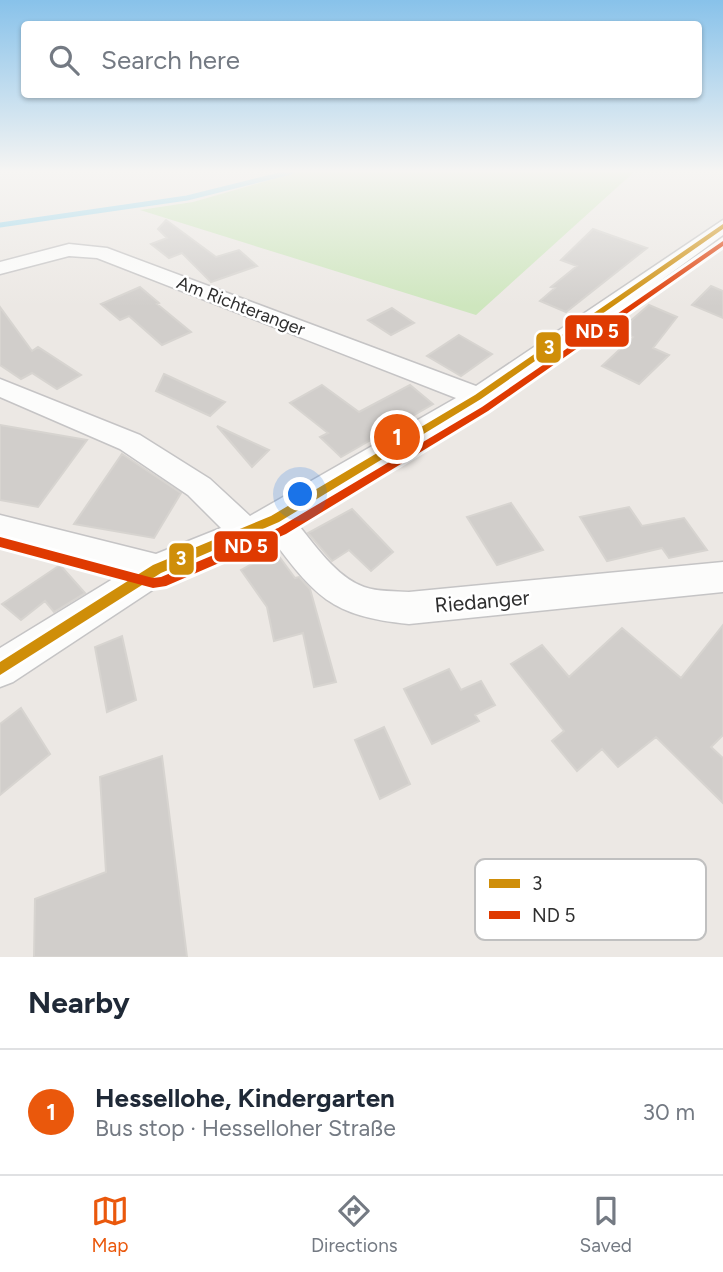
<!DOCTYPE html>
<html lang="en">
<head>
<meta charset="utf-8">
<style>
  body { margin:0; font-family:Figtree,sans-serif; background:#f2f2f3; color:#1f2937 }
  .you { position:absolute; left:301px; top:495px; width:24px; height:24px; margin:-18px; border:5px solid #fff; border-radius:50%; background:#1a73e8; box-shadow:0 0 0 10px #1a73e833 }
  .badge { display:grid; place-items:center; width:46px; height:46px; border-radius:50%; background:#ea580c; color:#fff; font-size:23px; font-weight:700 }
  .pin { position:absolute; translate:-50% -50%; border:4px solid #fff; box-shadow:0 2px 7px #0006 }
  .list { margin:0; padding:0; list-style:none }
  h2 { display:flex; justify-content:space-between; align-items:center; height:91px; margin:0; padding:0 28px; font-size:30px }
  h2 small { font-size:23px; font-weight:400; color:#747a83 }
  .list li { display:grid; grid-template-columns:46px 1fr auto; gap:21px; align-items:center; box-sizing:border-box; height:126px; padding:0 28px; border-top:2px solid #e0e1e3 }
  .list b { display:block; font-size:26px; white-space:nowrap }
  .list p { margin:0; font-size:23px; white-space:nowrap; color:#747a83 }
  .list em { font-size:23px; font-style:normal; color:#747a83 }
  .icon { flex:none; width:38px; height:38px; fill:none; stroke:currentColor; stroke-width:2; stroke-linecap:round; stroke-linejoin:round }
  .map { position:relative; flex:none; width:723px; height:957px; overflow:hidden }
  .search { position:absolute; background:#fff; box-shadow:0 2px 5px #0004; left:21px; right:21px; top:21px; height:77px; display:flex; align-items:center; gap:18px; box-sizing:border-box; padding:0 24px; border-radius:7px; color:#747a83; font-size:26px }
  .sheet { height:217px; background:#fff }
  nav { display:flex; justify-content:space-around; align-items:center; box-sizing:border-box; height:98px; border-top:2px solid #e0e1e3; background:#fff; font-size:19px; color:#747a83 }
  nav a { display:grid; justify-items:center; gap:4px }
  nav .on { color:#ea580c }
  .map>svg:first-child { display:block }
  .green { fill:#cee6be }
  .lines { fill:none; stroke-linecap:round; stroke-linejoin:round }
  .stream { stroke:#99d6ec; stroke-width:5 }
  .building { fill:#d1cecb; stroke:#d7d4d0; stroke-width:2 }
  .minor-casing { stroke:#c5c4c5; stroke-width:3 }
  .minor { fill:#fcfcfb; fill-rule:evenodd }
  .bus-1-casing { stroke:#fff; stroke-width:6 }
  .bus-2-casing { stroke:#fff; stroke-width:6 }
  .bus-1 { fill:#cf8e09; fill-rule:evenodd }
  .bus-2 { fill:#df3a01; fill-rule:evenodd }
  .labels { text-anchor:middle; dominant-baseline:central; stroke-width:5; stroke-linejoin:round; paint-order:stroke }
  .far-street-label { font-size:18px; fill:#2e2e2e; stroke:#fff }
  .street-label { font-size:21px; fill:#2e2e2e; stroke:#fff }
  .key { fill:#fff; stroke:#c0c0c0; stroke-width:2 }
  .key-label { font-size:19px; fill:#2e2e2e }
  .line-badge { stroke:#fff; stroke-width:2.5 }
  .badge-label { font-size:19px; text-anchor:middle; font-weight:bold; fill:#fff }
</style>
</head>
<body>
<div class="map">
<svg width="723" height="957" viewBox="0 0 723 957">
  <rect width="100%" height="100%" fill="#ece8e4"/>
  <!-- green -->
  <path class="green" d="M298 172H634L476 315 140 210 193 202Z"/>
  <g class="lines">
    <!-- stream -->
    <path class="stream" d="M0 225 187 198 291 172"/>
  </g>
  <!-- building -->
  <path class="building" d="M166 220 216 257 239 250 257 266 211 282 182 253 169 258 151 244 167 238 158 229Z
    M593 229 647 248 566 312 540 301 555 288 551 287 577 266 561 260Z
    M711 286 723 291V318L692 305Z
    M140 287 159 303 157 304 191 332 162 345 129 316 120 320 101 304Z
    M649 305 677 317 653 348 669 355 639 384 602 366 633 337 619 331Z
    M0 307 32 351 38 347 81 375 57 389 32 373 21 379 0 365Z
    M392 308 414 323 391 335 368 320Z
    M459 335 492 354 461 376 427 356Z
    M164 374 225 402 210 416 156 391Z
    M322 385 359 412 410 385 433 404 341 457 320 437 328 433 290 403Z
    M0 425 87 440 38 507 0 500Z
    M217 426 269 450 252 467Z
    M122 454 181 493 154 538 74 524Z
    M511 503 543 550 497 565 467 517Z
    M629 507 642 526 684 518 707 550 669 558 662 548 607 561 580 517Z
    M352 509 393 552 371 571 349 550 332 561 308 533Z
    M275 551 295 578 299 577 310 589 336 682 314 687 303 633 274 641 267 607 241 570Z
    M60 565 85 593 54 612 45 601 21 620 2 604Z
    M723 625V735L711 747 723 758V803L656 737 618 767 602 749 577 771 552 741 564 731 511 664 542 645 569 677 622 628 681 678Z
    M122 636 136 700 107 712 95 647Z
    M449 669 461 690 481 681 495 705 475 715 479 721 432 744 404 689Z
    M21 708 50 754 0 795V724Z
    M384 727 410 784 380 799 355 740Z
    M162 756 187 957H34L35 899 106 872 100 777Z"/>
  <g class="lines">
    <!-- minor casing -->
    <g class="minor-casing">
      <path id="minor" d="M723 220V235L537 371 296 522C314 544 336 577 364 587 378 592 395 591 409 592L723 562V592L409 624C330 616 315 596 269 535L169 579 13 682 0 687V648L121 574 0 541V515L156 554 221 528 188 495 120 449 0 397V379L140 435 210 479 250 516 456 398 97 258 69 256 0 274V262L69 244 107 248 476 386Z"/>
    </g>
    <!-- minor -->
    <use href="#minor" class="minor"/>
    <!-- bus-1 casing -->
    <g class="bus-1-casing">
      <path id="bus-1" d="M723 224V229L481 399 279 522 161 573 0 675V662L153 565 271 516 475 395Z"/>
    </g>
    <!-- bus-2 casing -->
    <g class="bus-2-casing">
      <path id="bus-2" d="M723 241V246L488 411 286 534 166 586 153 588 0 547V537L153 578 161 577 278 528 482 407Z"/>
    </g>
    <!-- bus-1 -->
    <use href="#bus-1" class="bus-1"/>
    <!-- bus-2 -->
    <use href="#bus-2" class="bus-2"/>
  </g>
  <!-- sky -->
  <linearGradient id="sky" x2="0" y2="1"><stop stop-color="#88c2ea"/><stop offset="0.56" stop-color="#f6f5f3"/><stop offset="1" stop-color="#f6f5f3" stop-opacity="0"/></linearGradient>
  <rect width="723" height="306" fill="url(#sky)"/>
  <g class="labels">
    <!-- far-street labels -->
    <g class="far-street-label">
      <text transform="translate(241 306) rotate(21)">Am Richteranger</text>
    </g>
    <!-- street labels -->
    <g class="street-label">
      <text transform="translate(482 601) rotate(-5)">Riedanger</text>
    </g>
  </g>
  <!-- legend -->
  <rect x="475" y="859" width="231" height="81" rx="10" class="key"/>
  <rect x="489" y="879" width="31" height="9" fill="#cf8e09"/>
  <rect x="489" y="911" width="31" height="8" fill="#df3a01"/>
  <g class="key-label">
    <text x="532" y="890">3</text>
    <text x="532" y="922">ND 5</text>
  </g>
  <g class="line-badge">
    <rect x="564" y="314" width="66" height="34" rx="7" fill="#df3a01"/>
    <rect x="535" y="331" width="27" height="33" rx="7" fill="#cf8e09"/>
    <rect x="213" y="530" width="66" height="33" rx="7" fill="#df3a01"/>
    <rect x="168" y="542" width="27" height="34" rx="7" fill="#cf8e09"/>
  </g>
  <g class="badge-label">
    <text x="597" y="338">ND 5</text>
    <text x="549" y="354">3</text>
    <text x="246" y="553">ND 5</text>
    <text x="181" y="565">3</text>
  </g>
</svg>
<div class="you"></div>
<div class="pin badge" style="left:397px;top:437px">1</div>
<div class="search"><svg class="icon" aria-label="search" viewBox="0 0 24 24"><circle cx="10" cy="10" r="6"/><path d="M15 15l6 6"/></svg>Search here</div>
</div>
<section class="sheet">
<h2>Nearby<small></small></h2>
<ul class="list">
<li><span class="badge">1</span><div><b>Hessellohe, Kindergarten</b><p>Bus stop · Hesselloher Straße</p></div><em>30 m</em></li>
</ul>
</section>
<nav>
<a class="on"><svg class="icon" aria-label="map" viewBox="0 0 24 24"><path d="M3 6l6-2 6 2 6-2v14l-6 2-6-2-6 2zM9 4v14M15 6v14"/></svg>Map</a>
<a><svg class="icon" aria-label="directions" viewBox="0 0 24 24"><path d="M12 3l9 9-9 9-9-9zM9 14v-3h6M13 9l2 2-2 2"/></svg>Directions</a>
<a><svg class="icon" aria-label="saved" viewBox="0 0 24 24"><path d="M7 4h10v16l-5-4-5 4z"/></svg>Saved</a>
</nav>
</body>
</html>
